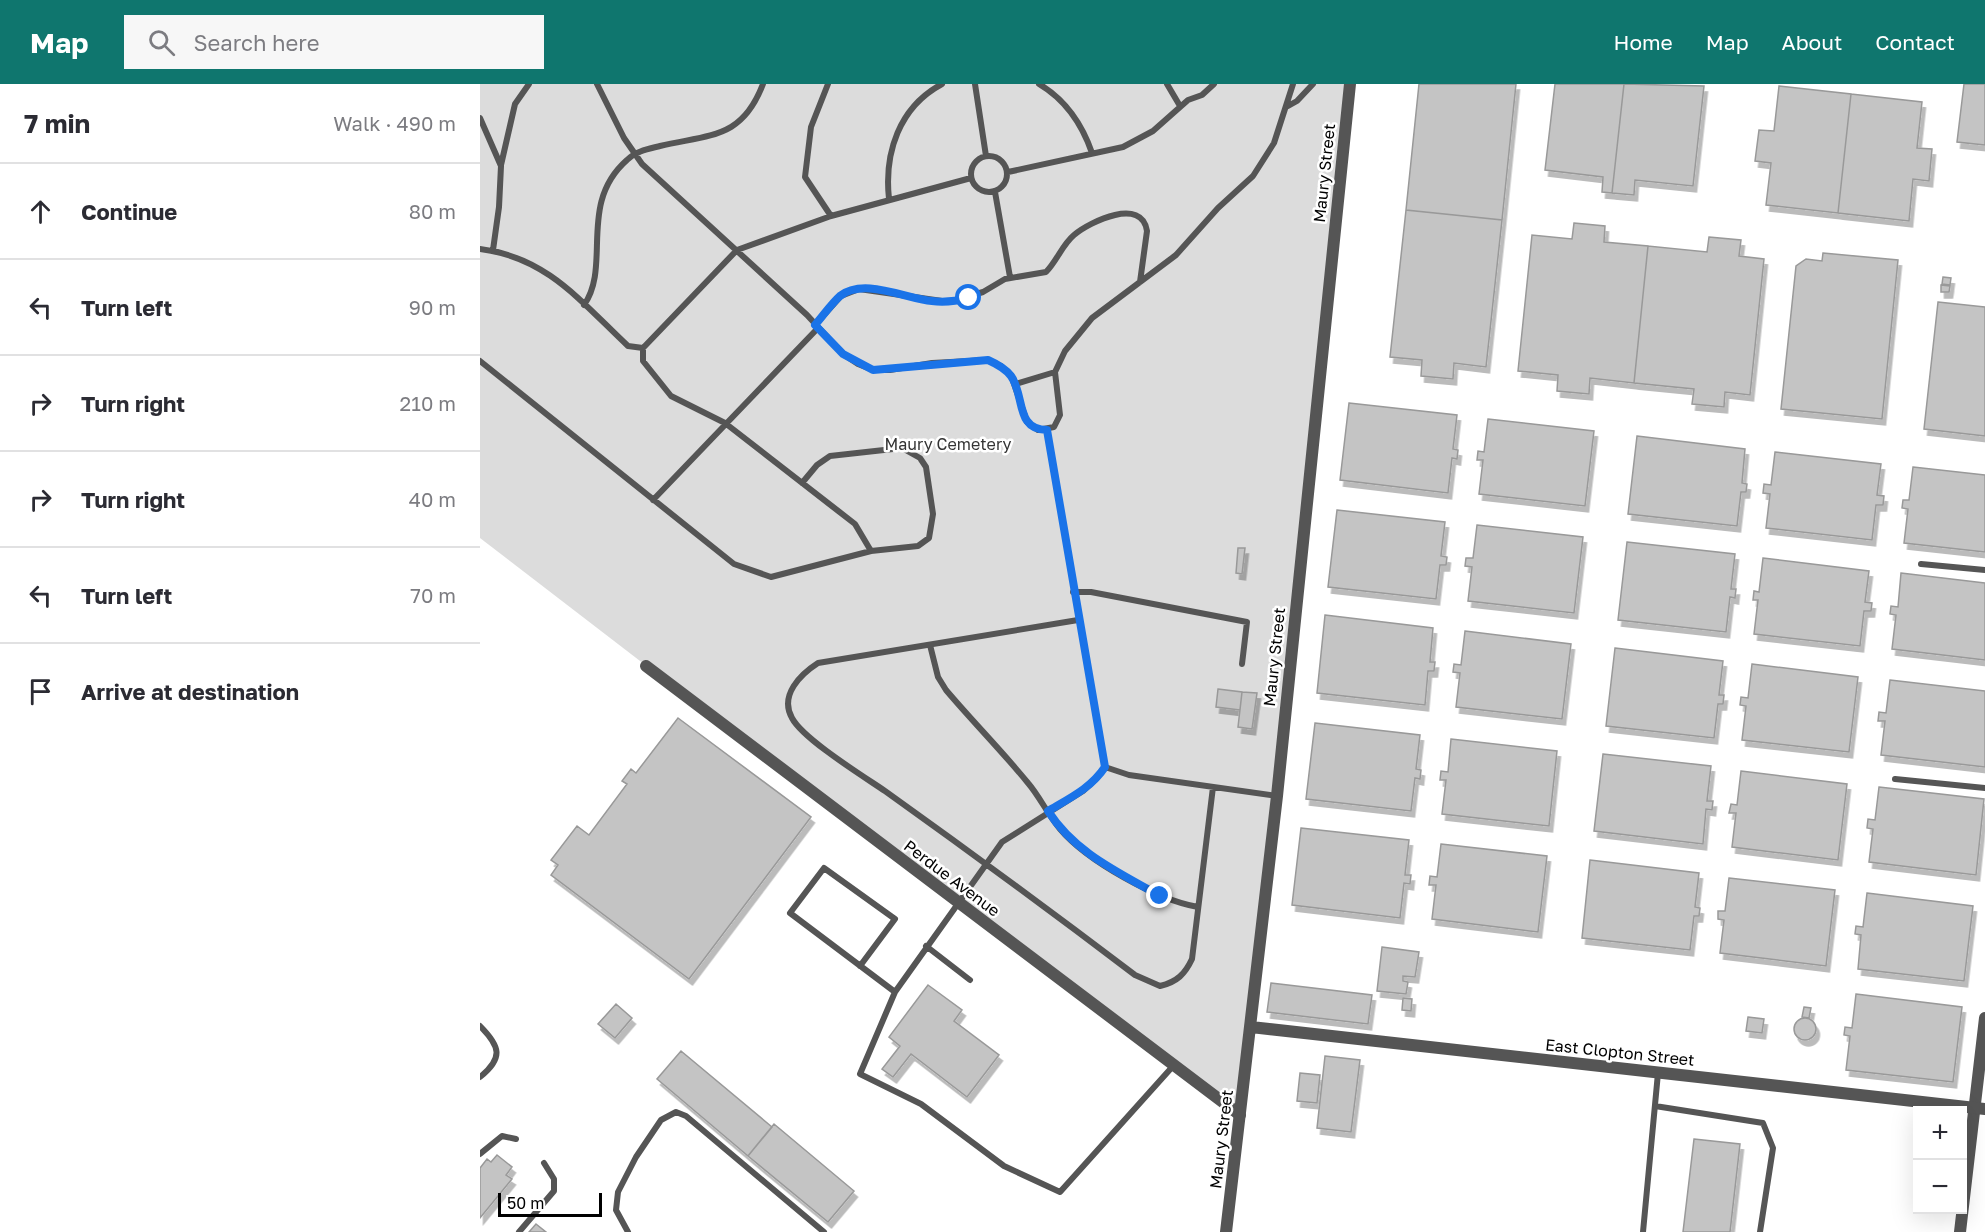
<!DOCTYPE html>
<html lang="en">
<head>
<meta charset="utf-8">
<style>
  body { margin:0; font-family:"Golos Text",sans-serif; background:#f7f7f7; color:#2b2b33 }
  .controls { position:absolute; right:18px; bottom:18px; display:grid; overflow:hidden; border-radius:0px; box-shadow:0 6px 24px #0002 }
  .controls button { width:54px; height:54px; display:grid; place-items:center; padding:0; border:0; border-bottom:2px solid #e1e1e2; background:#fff; color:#2b2b33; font:30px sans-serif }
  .scale { position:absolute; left:18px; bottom:15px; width:104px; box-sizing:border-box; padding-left:6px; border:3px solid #000; border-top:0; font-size:16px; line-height:21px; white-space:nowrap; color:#000; -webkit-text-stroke:4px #fff; paint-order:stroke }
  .stop { position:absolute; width:18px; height:18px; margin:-14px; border:4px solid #1a73e8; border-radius:50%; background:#fff }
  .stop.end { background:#1a73e8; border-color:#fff; box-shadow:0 2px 6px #0008 }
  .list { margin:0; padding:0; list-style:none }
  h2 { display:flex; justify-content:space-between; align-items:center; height:78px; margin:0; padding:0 24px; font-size:26px }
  h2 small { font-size:20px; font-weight:400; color:#7c7c81 }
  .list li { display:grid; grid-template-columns:39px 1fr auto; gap:18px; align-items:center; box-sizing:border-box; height:96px; padding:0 24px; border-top:2px solid #e1e1e2 }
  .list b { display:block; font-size:22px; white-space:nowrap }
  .list em { font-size:20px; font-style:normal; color:#7c7c81 }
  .icon { flex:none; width:33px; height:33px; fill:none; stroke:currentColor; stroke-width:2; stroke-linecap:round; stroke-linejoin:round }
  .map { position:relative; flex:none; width:1505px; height:1148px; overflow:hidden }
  header { display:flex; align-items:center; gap:36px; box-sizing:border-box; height:84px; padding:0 30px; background:#0f766e; color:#fff }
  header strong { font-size:28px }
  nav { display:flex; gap:33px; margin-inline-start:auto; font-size:21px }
  .search { width:420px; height:54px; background:#f7f7f7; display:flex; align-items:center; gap:15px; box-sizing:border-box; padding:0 21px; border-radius:0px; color:#7c7c81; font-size:22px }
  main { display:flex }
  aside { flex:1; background:#fff }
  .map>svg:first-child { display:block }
  .green { fill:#dcdcdc }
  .building { fill:#c4c4c4; stroke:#999; stroke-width:1.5; filter:url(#shadow) }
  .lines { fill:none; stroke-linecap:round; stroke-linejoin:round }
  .service { stroke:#555; stroke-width:6 }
  .minor { stroke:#555; stroke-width:12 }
  .tertiary { stroke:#555; stroke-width:12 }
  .route { stroke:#1a73e8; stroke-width:8 }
  .labels { text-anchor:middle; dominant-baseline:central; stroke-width:5; stroke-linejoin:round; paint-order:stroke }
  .street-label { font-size:16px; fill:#000; stroke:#fff }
  .park-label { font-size:16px; fill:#333; stroke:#fff }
</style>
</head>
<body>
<header>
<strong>Map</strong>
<div class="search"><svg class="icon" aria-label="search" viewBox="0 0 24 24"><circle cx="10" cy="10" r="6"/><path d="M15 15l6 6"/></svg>Search here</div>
<nav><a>Home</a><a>Map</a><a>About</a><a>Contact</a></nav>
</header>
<main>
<aside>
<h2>7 min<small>Walk · 490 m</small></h2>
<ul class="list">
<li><svg class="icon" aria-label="ahead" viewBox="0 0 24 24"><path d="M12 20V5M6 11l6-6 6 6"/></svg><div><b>Continue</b></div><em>80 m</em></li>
<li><svg class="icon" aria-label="left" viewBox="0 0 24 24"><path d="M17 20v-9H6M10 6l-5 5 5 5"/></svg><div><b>Turn left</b></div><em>90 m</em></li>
<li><svg class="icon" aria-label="right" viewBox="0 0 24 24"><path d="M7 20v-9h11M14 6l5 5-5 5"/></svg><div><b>Turn right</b></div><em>210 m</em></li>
<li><svg class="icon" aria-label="right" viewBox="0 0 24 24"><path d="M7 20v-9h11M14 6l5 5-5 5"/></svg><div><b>Turn right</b></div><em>40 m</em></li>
<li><svg class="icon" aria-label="left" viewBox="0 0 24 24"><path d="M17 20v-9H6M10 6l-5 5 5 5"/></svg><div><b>Turn left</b></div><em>70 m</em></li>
<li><svg class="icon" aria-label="arrive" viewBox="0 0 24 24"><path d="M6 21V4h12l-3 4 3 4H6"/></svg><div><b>Arrive at destination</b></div></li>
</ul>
</aside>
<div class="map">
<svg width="1505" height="1148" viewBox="0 0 1505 1148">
  <defs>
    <filter id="shadow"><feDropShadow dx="3.5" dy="6" stdDeviation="0" flood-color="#0004"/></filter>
  </defs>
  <rect width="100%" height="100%" fill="#fff"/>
  <!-- green -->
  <path class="green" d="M0 0H869L760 1038 0 454Z"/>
  <!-- building -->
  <path class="building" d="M939 0H1036L1022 136 926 126Z
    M1075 0H1144L1132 109 1122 108 1123 93 1065 86Z
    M1144 0 1224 2 1213 102 1155 96 1154 111 1132 109Z
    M1484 0H1505V61L1477 58Z
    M1299 2 1371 10 1358 129 1286 121 1291 79 1275 77 1279 46 1294 47Z
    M1371 10 1442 18 1437 64 1452 65 1449 97 1433 95 1429 137 1358 129Z
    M926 126 1022 136 1006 283 974 279 973 295 941 292 942 276 910 273Z
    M1094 139 1125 142 1124 158 1168 162 1154 299 1110 294 1109 310 1077 307 1078 291 1038 287 1052 151 1092 155Z
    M1229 153 1261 156 1259 172 1284 175 1270 311 1245 308 1244 323 1212 320 1214 305 1154 299 1168 162 1227 168Z
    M1343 169 1418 176 1402 335 1301 325 1316 182 1326 175 1342 177Z
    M1463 193 1471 194 1470 201 1462 200Z
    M1461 201 1470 202 1469 208H1461Z
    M1458 218 1505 223V352L1444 345Z
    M869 319 977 331 973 365 978 366 977 375 972 374 968 409 860 396Z
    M1008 335 1114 347 1105 422 999 410 1003 376H997L998 367 1004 368Z
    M1157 352 1265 365 1262 399 1267 400 1266 408H1261L1257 442 1148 430Z
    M1295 368 1401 380 1397 411 1404 412 1403 421H1396L1392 456 1286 444 1290 410 1283 409 1284 400 1291 401Z
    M1433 383 1505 391V468L1424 459 1428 425 1422 424 1423 416H1429Z
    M857 426 965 438 961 472 967 473 966 481H960L956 515 848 503Z
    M997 441 1103 453 1094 529 988 517 992 483 985 482 986 474H993Z
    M1147 458 1255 470 1251 505H1256L1255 514 1250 513 1246 548 1138 536Z
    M758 464H765L762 490 756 489Z
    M1283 474 1389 487 1385 518 1392 519 1391 527H1384L1380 562 1274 550 1278 516H1273L1274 507 1279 508Z
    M1421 489 1505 499V576L1412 565 1416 531 1410 530 1411 522 1418 523Z
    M845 531 953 544 950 578H955L954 587H948L945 621 837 609Z
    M985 547 1091 560 1082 635 976 623 980 589 973 588 974 580 981 581Z
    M1135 564 1243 577 1239 611H1244L1243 620H1238L1234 654 1126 642Z
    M1272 580 1378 593 1369 668 1262 656 1266 622 1260 621 1261 613 1268 614Z
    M1410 596 1505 607V683L1401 671 1405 637H1398L1399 628 1406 629Z
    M738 605 762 608 760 626 736 623Z
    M762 608 777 609 772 645 758 643Z
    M198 634 331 733 209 895 71 791 78 781 71 776 97 742 109 751 147 700 142 697 151 685 156 689Z
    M835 639 940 651 936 685 941 686 940 695 935 694 931 727 826 715Z
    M971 655 1077 667 1069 742 962 730 966 696H960L961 687 968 688Z
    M1123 670 1231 682 1227 717H1233L1232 726 1226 725 1223 760 1114 747Z
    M1261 687 1367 700 1358 776 1252 763 1256 729H1249L1251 720 1257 721Z
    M1399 703 1504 715 1496 791 1389 778 1393 745 1387 744 1388 735 1395 736Z
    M821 744 929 756 925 791H931L930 800 924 799 920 834 812 821Z
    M961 760 1067 772 1058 848 952 835 956 801H949L950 792 957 793Z
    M1110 776 1219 789 1215 823 1220 824 1219 832H1214L1210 866 1102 854Z
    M1249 794 1355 806 1346 882 1240 869 1244 836 1238 835V827H1245Z
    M1387 809 1493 822 1484 897 1378 885 1381 851 1375 850 1376 842 1383 843Z
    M902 863 939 868 935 893 923 892V897L928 898 926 910 897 907Z
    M791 899 892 911 888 940 787 928Z
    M448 901 482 926 474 937 519 971 487 1013 431 970 413 993 402 985 420 962 409 953Z
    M1376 910 1482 923 1473 998 1366 986 1370 952 1364 951 1365 943 1372 944Z
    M923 914 932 915 931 927 922 926Z
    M136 920 152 934 135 954 118 940Z
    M1324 923 1331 924 1329 934 1322 933Z
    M1268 933 1284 935 1282 949 1266 947Z
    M1314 945a11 11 0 1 1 22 0a11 11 0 1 1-22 0Z
    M201 967 292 1043 268 1072 177 995Z
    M845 972 880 976 871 1048 837 1044Z
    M820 989 840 991 837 1019 817 1017Z
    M294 1040 374 1107 348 1138 268 1072Z
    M1214 1055 1260 1060 1250 1148H1203Z
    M17 1071 32 1083 26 1091 32 1095 0 1134V1084L7 1075 11 1078Z
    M56 1140 66 1148H49Z"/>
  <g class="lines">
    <!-- service -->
    <path class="service" d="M117 0 144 54 162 80 327 231 363 270 378 280 393 286H410L452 279 508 276 521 282 531 291 547 338 558 346 574 343 580 331 575 288 585 267 612 234 696 171 738 124 773 92 794 59 813 0
      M348 0 331 43 325 93 351 132
      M495 0 506 72
      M559 0C586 16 602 40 612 69
      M687 0 700 22
      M808 22 817 17 833 0
      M0 34 21 82 19 123 13 166
      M491 90a18 18 0 1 1 36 0a18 18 0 1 1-36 0Z
      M21 81 35 20 49 0
      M528 88 643 63 673 47 708 16 722 11 734 0
      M515 108 530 193
      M409 115C404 69 419 23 462 0
      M0 165C67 173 101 218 148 262L163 264V277L191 312 245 339 375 440 391 467
      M104 221C132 181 97 120 147 76 156 67 168 65 180 62 231 50 262 55 283 0
      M335 241 361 212 379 205 469 218 503 208 525 195 566 188C577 177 582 161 594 151 611 137 662 113 667 147L660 198
      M163 264 257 166 351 132 491 94
      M0 277 254 480 291 493 391 467 438 462 449 454 453 430 446 383 440 374 422 364 350 372 337 381 322 399
      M536 300 575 288
      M173 416 338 244
      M1441 480 1505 486
      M593 508H611L767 538 762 580
      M598 536 338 579C321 590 299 611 312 634 323 655 383 692 405 707 489 767 572 828 655 891L680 902C697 898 705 890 712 875L733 703
      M450 561 458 593 466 606C493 638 522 667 548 699 560 713 568 731 580 745 607 777 677 816 718 823
      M625 683 649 691 797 712
      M1415 695 1505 704
      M446 862 490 896
      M380 882 415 835 344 784 310 829 415 908 522 758 603 707 616 695 625 683 567 346
      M415 908 380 990 441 1020 524 1082 580 1108 694 981
      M0 942C20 962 24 974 0 993
      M1175 1022 1283 1039 1293 1064 1280 1148
      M0 1070 22 1052 36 1055
      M39 1148 74 1107V1095L64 1079
      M148 1148 136 1126 138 1108 156 1073 181 1036 196 1028 206 1032 344 1148
      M1163 1148 1178 989"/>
    <!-- minor -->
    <path class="minor" d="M166 582 760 1031
      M1480 1148 1505 934"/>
    <!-- tertiary -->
    <path class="tertiary" d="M771 943 1505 1025
      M746 1148 797 712 870 0"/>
  </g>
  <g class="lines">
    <!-- route -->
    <path class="route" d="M489 214C477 217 466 219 452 217 426 215 384 193 360 212 351 220 343 232 335 241L363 270 393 286 508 276C517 280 525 284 531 292 545 311 535 346 567 346L625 683C611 704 590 714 568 727 595 769 638 788 680 812"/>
  </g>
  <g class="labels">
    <!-- street labels -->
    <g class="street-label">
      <text transform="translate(844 89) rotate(-84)">Maury Street</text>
      <text transform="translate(794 573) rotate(-84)">Maury Street</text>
      <text transform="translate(472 794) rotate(37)">Perdue Avenue</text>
      <text transform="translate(1140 968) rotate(6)">East Clopton Street</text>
      <text transform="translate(741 1055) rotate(-83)">Maury Street</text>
    </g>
    <!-- park labels -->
    <g class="park-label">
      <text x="468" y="360">Maury Cemetery</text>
    </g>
  </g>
</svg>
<div class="controls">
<button>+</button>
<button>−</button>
</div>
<div class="scale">50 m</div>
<div class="stop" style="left:489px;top:214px"></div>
<div class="stop end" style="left:680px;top:812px"></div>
</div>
</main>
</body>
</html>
